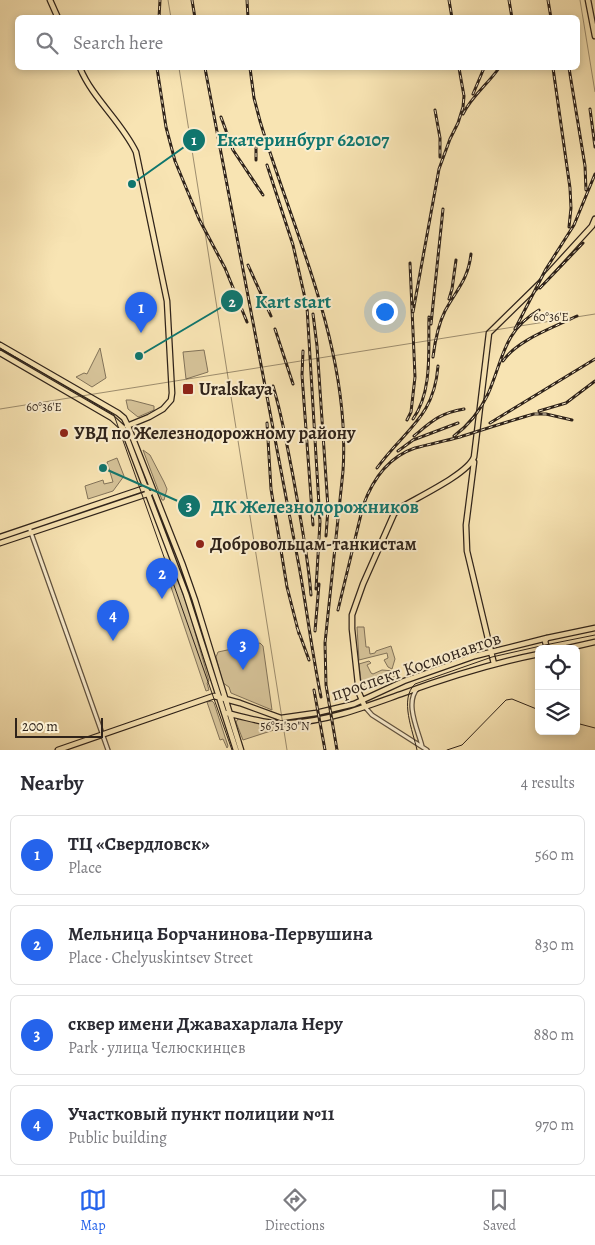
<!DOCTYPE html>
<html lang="en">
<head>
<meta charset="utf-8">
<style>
  body { margin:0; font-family:Alegreya,serif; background:#f7f7f7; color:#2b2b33 }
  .controls { position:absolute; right:15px; bottom:15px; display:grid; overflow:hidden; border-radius:8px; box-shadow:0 2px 8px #0003 }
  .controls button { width:45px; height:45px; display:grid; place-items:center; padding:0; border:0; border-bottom:1px solid #e1e1e2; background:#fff; color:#2b2b33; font:25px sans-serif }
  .scale { position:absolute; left:15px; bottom:12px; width:88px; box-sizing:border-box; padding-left:5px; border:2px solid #2f231a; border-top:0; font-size:14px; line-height:18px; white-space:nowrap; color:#2f231a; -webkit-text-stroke:4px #faedce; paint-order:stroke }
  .you { position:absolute; left:384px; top:311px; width:18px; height:18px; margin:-12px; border:4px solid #fff; border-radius:50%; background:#1a73e8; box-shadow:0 0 0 8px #1a73e833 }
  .badge { display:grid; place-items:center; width:32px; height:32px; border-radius:50%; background:#2563eb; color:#fff; font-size:16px; font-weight:700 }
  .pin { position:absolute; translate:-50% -41px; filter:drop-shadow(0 1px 2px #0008) }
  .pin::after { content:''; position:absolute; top:26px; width:18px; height:15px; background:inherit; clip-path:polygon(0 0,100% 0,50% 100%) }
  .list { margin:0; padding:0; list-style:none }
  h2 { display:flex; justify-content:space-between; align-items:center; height:65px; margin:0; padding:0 20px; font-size:21px }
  h2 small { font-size:16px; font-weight:400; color:#7c7c81 }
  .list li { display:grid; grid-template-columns:32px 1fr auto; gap:15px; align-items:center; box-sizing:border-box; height:80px; margin:0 10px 10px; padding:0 10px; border:1px solid #e1e1e2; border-radius:8px }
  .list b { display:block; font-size:19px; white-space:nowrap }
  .list p { margin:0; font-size:16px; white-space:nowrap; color:#7c7c81 }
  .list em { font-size:16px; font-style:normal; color:#7c7c81 }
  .icon { flex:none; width:28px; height:28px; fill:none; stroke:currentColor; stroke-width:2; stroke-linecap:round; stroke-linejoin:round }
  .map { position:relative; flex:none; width:595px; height:750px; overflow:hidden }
  .search { position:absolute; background:#fff; box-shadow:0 2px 8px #0003; left:15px; right:15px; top:15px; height:55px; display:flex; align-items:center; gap:12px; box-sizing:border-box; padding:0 18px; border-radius:8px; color:#7c7c81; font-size:19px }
  .sheet { height:425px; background:#fff }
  nav { display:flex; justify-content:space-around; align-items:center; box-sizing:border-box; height:70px; border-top:1px solid #e1e1e2; background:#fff; font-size:14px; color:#7c7c81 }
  nav a { display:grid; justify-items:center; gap:2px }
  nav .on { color:#2563eb }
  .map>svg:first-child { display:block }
  .green { fill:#d6c399; stroke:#82735a }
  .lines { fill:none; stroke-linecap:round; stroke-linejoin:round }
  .minor-casing { stroke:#615340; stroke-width:5.5 }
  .major-casing { stroke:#2f231a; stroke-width:7 }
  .minor { stroke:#faedce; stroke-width:3 }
  .major { stroke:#f8e4b3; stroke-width:4.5 }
  .tram { stroke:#2f231a; stroke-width:1 }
  .rail-casing { stroke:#2f231a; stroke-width:3 }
  .rail { stroke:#faedce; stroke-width:1; stroke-dasharray:4; stroke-linecap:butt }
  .ticks { fill:none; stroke:#2f231a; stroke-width:1; stroke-opacity:0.45 }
  .poi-dot { fill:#8f2418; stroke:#faedce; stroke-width:2 }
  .labels { text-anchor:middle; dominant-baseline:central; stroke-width:4; stroke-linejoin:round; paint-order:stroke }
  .poi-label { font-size:18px; font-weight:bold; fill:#2f231a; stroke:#faedce; text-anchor:start }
  .street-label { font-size:18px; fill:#2f231a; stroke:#faedce }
  .ticks-label { font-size:12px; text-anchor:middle; fill:#2f231a; stroke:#faedce; stroke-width:4; stroke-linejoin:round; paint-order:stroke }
  .leader { fill:none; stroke:#0f766e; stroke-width:2 }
  .callout-dot { fill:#0f766e; stroke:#faedce; stroke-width:2 }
  .mark-label { font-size:15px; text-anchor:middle; font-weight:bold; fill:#fff }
  .callout-label { font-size:19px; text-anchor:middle; font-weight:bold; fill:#0f766e; stroke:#faedce; stroke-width:4; stroke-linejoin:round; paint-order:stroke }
</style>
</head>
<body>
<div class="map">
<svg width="595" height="750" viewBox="0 0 595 750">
  <rect width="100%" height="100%" fill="#f8e4b3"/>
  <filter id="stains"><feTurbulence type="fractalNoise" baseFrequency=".004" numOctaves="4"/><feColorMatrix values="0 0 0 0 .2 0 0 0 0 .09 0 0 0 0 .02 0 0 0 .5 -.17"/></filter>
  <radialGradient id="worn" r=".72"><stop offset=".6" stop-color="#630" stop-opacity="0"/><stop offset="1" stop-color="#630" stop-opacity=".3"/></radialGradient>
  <!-- green -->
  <path class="green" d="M100 348 106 378 92 387 76 377 84 373 87 374Z
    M204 350 208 372 186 379 183 352Z
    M126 400H131L154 406V410L138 417 128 409Z
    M143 450 150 455 164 482 167 489 164 500H162Z
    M117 458 124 476 113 491 88 499 85 486 103 480 104 484 113 482 107 462Z
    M174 570 188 608 209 681 207 683 209 690 206 691 166 572Z
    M357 627H364L366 647H369L370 654 375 653 376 651 391 646 395 659 392 669 388 667 384 660 388 658 387 653 359 660Z
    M260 643 263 646 272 710 231 693 229 687 223 683 216 657 218 652Z
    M369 661 371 663 367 665 371 673 373 674 382 670 394 671V677L374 687 364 686 361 681 359 664Z
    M212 701 214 703 228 746 227 748 223 739 220 740 207 702Z
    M242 718 277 726 280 728 243 740 236 722 238 719Z"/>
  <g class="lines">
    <!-- minor casing -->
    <g class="minor-casing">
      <path id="minor" d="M29 527 108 750
        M418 688C404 702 418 730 422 746
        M365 707 372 715 427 750"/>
    </g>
    <!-- major casing -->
    <g class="major-casing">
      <path id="major" d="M50 0 58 18
        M588 0 595 36
        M80 68C93 99 121 121 136 152L167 301 172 393 171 400 163 409 149 417 127 426
        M0 345 118 413 124 418 128 426 182 563 195 600 241 750
        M0 353 112 418 123 428 186 594 236 750
        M474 462 466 525 467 551 494 664
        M0 537 148 487
        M0 543 150 493
        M547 649 545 641 547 638
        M564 649 595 642
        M365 707 359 693 352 629V615L363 584 394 514 400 508C416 498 468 474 474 457L489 333 540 283 592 226 595 219
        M227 713C247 718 270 725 291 723 330 721 367 706 404 693 448 677 493 663 539 654
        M58 750 214 696 240 703 281 718 316 713 354 704 404 681 475 656 547 638 595 628"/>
    </g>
    <!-- minor -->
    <use href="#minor" class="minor"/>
    <!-- major -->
    <use href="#major" class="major"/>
    <!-- tram -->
    <path class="tram" d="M0 348 114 415 232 750
      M576 723 595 728
      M417 750C413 731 399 699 415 684L492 657 545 645 595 635
      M447 750 462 745 506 700 512 699 539 710"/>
    <!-- rail casing -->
    <g class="rail-casing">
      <path id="rail" d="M192 0 195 18
        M247 0 248 18
        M449 0 452 18
        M509 0 512 18
        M548 0 551 18
        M159 18 160 0
        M157 68 166 127 175 161 199 219 225 268 247 322
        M205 68C236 234 268 400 299 566 307 610 312 653 321 697
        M250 68 254 98 260 121C294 234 351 350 343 471L325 643 326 685 337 750
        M553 68 570 188 571 208 569 227
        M569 68 585 166 586 190
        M473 94 484 68
        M590 109 595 147
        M435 110 440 138V157
        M463 114C472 96 488 84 499 68
        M221 117 233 150 263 195
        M256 145V160
        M267 165 293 245 307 307 320 522 316 589
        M248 265 271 316
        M540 288 583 243
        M449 299 452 289 456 260
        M413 312 439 169 450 139 458 123 463 107 464 96 459 68
        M313 314 317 346 328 508 326 536
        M431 324 443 209
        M275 329 293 384
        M515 329 546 269 574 225 595 174
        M303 351 302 375 313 525
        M433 357C435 341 438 325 445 311 457 289 468 280 471 254
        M503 361C517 340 555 327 577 316
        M273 386C282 415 287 446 293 476 300 516 308 555 311 595
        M539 411 566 403 595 381
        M413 419C433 391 428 349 429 317
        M407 420 411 412 415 377 410 263
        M267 423 271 489 287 587 299 634
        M490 423 595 359
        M414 436C432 421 440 413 464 409
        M454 436C469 425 480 411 488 394 503 360 503 331 539 310
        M398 451 413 440 458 423
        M377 468C405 429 434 418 438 366
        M338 610 363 506C372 481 388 457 415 448 430 444 445 441 460 437 485 429 509 421 534 414H546L572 420
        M297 627 309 660
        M315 631 319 584
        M314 690 325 750"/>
    </g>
    <!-- rail -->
    <use href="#rail" class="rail"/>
  </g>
  <!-- ticks -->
  <path class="ticks" d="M168 0 171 18M580 0 595 92M179 68 287 750M0 409 595 314"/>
  <!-- markers -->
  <g class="poi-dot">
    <rect x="182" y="383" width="12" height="12" rx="2.5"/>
    <circle cx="64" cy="433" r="5"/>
    <circle cx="200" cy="544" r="5"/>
  </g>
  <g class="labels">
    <!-- poi labels -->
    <g class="poi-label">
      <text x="199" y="389">Uralskaya</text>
      <text x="74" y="433">УВД по Железнодорожному району</text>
      <text x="210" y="544">Добровольцам-танкистам</text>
    </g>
    <!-- street labels -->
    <g class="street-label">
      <text transform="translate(416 666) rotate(-19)">проспект Космонавтов</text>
    </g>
  </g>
  <g class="ticks-label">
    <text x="551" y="321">60°36'E</text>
    <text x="44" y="411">60°36'E</text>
    <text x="285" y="730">56°51'30"N</text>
  </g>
  <!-- callouts -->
  <path class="leader" d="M132 184L194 140M139 356L232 301M103 468L189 506"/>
  <g class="callout-dot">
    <circle cx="132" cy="184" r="5"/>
    <circle cx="139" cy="356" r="5"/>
    <circle cx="103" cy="468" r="5"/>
    <circle cx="194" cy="140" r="12"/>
    <circle cx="232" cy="301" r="12"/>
    <circle cx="189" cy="506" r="12"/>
  </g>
  <g class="mark-label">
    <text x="194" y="145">1</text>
    <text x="232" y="307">2</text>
    <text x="189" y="511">3</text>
  </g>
  <g class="callout-label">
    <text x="303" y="146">Екатеринбург 620107</text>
    <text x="293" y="308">Kart start</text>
    <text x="315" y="513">ДК Железнодорожников</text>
  </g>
  <rect width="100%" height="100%" filter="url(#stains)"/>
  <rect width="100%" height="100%" fill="url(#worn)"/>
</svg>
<div class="controls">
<button><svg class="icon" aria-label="locate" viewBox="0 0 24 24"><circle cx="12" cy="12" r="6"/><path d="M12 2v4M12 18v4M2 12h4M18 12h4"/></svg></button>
<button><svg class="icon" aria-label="layers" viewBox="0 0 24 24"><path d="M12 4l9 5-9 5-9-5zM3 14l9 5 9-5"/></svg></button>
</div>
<div class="scale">200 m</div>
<div class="you"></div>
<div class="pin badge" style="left:141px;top:333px">1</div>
<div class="pin badge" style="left:162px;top:599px">2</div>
<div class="pin badge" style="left:243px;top:670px">3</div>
<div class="pin badge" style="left:113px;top:641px">4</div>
<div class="search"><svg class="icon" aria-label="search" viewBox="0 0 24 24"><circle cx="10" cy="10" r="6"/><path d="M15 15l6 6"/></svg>Search here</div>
</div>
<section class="sheet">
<h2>Nearby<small>4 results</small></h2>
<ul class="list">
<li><span class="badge">1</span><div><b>ТЦ «Свердловск»</b><p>Place</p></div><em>560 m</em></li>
<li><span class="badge">2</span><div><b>Мельница Борчанинова-Первушина</b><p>Place · Chelyuskintsev Street</p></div><em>830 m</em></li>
<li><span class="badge">3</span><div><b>сквер имени Джавахарлала Неру</b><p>Park · улица Челюскинцев</p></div><em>880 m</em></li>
<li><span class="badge">4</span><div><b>Участковый пункт полиции №11</b><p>Public building</p></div><em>970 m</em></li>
</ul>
</section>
<nav>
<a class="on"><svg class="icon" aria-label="map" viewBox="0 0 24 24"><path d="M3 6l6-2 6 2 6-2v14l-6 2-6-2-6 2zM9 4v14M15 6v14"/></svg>Map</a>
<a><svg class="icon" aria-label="directions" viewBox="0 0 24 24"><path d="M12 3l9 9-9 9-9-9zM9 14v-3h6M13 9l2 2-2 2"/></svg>Directions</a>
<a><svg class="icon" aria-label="saved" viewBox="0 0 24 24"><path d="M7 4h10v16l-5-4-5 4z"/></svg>Saved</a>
</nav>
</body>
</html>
